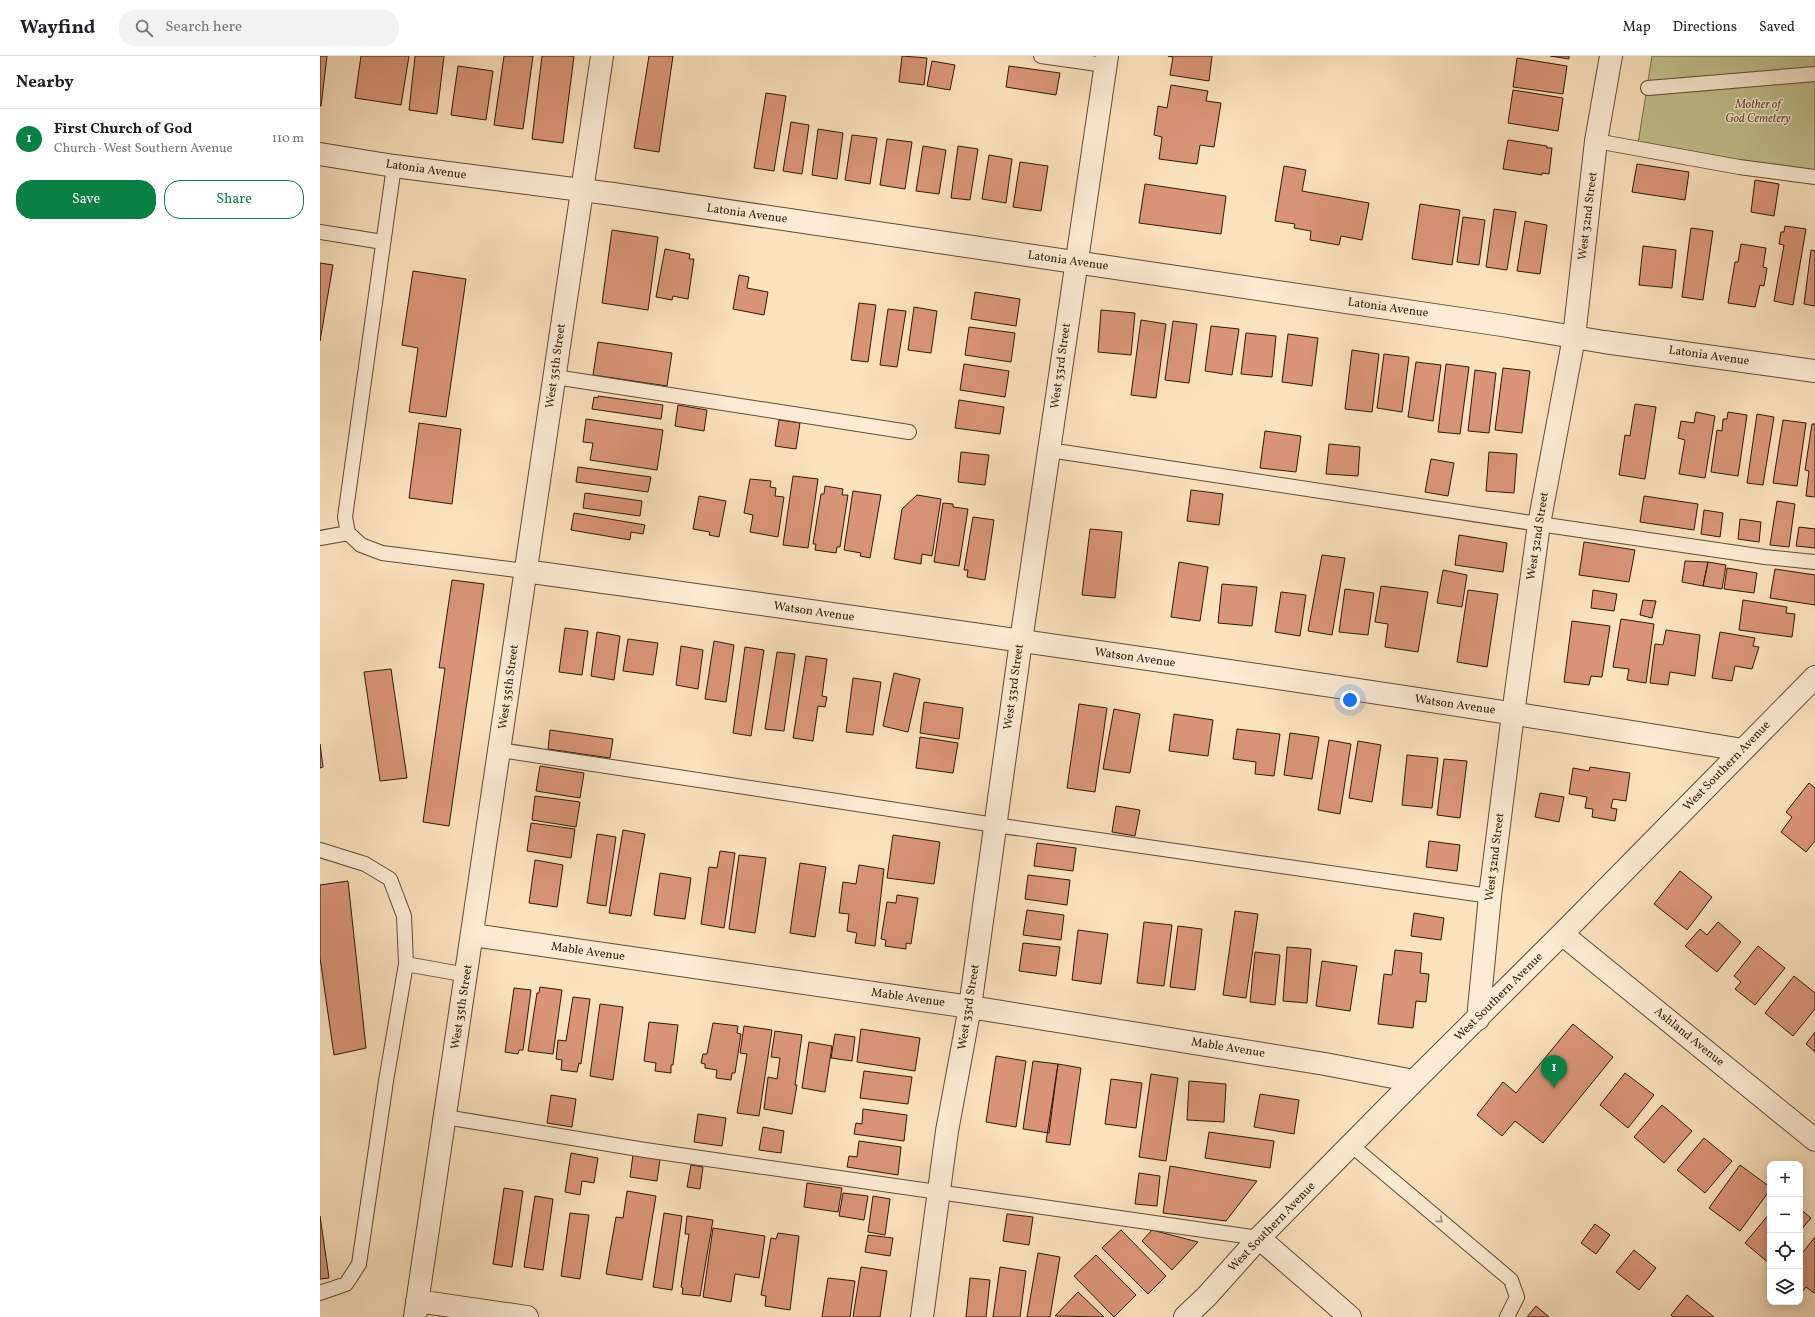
<!DOCTYPE html>
<html lang="en">
<head>
<meta charset="utf-8">
<style>
  body { margin:0; font-family:Vollkorn,serif; background:#f2f2f2; color:#202124 }
  .controls { position:absolute; right:12px; bottom:12px; display:grid; overflow:hidden; border-radius:8px; box-shadow:0 2px 10px #0003 }
  .controls button { width:36px; height:36px; display:grid; place-items:center; padding:0; border:0; border-bottom:1px solid #e0e0e0; background:#fff; color:#202124; font:20px sans-serif }
  .you { position:absolute; left:1030px; top:644px; width:14px; height:14px; margin:-10px; border:3px solid #fff; border-radius:50%; background:#1a73e8; box-shadow:0 0 0 6px #1a73e833 }
  .badge { display:grid; place-items:center; width:26px; height:26px; border-radius:50%; background:#0b8043; color:#fff; font-size:13px; font-weight:700 }
  .pin { position:absolute; translate:-50% -33px; filter:drop-shadow(0 1px 2px #0008) }
  .pin::after { content:''; position:absolute; top:21px; width:14px; height:12px; background:inherit; clip-path:polygon(0 0,100% 0,50% 100%) }
  .list { margin:0; padding:0; list-style:none }
  h2 { display:flex; justify-content:space-between; align-items:center; height:52px; margin:0; padding:0 16px; font-size:17px }
  h2 small { font-size:13px; font-weight:400; color:#757577 }
  .list li { display:grid; grid-template-columns:26px 1fr auto; gap:12px; align-items:center; box-sizing:border-box; height:60px; padding:0 16px; border-top:1px solid #e0e0e0 }
  .list b { display:block; font-size:15px; white-space:nowrap }
  .list p { margin:0; font-size:13px; white-space:nowrap; color:#757577 }
  .list em { font-size:13px; font-style:normal; color:#757577 }
  .actions { display:flex; gap:8px; padding:12px 16px }
  .actions a { flex:1; padding:9px 0; border:1px solid #0b8043; border-radius:16px; text-align:center; font-size:14px; color:#0b8043 }
  .actions .main { background:#0b8043; color:#fff }
  .icon { flex:none; width:22px; height:22px; fill:none; stroke:currentColor; stroke-width:2; stroke-linecap:round; stroke-linejoin:round }
  .map { position:relative; flex:none; width:1495px; height:1261px; overflow:hidden }
  header { display:flex; align-items:center; gap:24px; box-sizing:border-box; height:56px; padding:0 20px; background:#fff; border-bottom:1px solid #e0e0e0 }
  header strong { font-size:19px }
  nav { display:flex; gap:22px; margin-inline-start:auto; font-size:14px }
  .search { width:280px; height:36px; background:#f2f2f2; display:flex; align-items:center; gap:10px; box-sizing:border-box; padding:0 14px; border-radius:16px; color:#757577; font-size:15px }
  main { display:flex }
  aside { flex:1; background:#fff }
  .map>svg:first-child { display:block }
  .green { fill:#c1c390; stroke:#786d4c }
  .building { fill:#da9578; stroke:#301707 }
  .lines { fill:none; stroke-linecap:round; stroke-linejoin:round }
  .service-casing { stroke:#634a35; stroke-width:16 }
  .minor-casing { stroke:#634a35; stroke-width:24 }
  .tertiary-casing { stroke:#634a35; stroke-width:24 }
  .service { stroke:#fcecd5; stroke-width:14 }
  .minor { stroke:#fcecd5; stroke-width:22 }
  .tertiary { stroke:#fcecd5; stroke-width:22 }
  .oneway { stroke:#a08c78 }
  .labels { text-anchor:middle; dominant-baseline:central; stroke-width:3; stroke-linejoin:round; paint-order:stroke }
  .park-label { font-size:12px; font-style:italic; fill:#5c4b30; stroke:#fcecd5 }
  .street-label { font-size:12px; fill:#301707; stroke:#fcecd5 }
</style>
</head>
<body>
<header>
<strong>Wayfind</strong>
<div class="search"><svg class="icon" aria-label="search" viewBox="0 0 24 24"><circle cx="10" cy="10" r="6"/><path d="M15 15l6 6"/></svg>Search here</div>
<nav><a>Map</a><a>Directions</a><a>Saved</a></nav>
</header>
<main>
<aside>
<h2>Nearby<small></small></h2>
<ul class="list">
<li><span class="badge">1</span><div><b>First Church of God</b><p>Church · West Southern Avenue</p></div><em>110 m</em></li>
</ul>
<div class="actions"><a class="main">Save</a><a>Share</a></div>
</aside>
<div class="map">
<svg width="1495" height="1261" viewBox="0 0 1495 1261">
  <rect width="100%" height="100%" fill="#fbe2be"/>
  <filter id="stains"><feTurbulence type="fractalNoise" baseFrequency=".005" numOctaves="4"/><feColorMatrix values="0 0 0 0 .2 0 0 0 0 .09 0 0 0 0 .02 0 0 0 .5 -.17"/></filter>
  <radialGradient id="worn" r=".72"><stop offset=".6" stop-color="#630" stop-opacity="0"/><stop offset="1" stop-color="#630" stop-opacity=".3"/></radialGradient>
  <!-- green -->
  <path class="green" d="M1332 0H1495V121L1317 94Z"/>
  <!-- building -->
  <path class="building" d="M0 0H7L1 50H0Z
    M41 0H89L81 49 35 42Z
    M95 0H124L117 58 89 54Z
    M184 0H213L203 73 174 69Z
    M222 0H254L243 87 212 83Z
    M329 0H353L339 96 314 92Z
    M582 0 607 2 604 29 579 26Z
    M848 0H892L889 25 850 19 853 1Z
    M1230 0H1249V3Z
    M1197 2 1247 10 1243 38 1193 31Z
    M612 5 635 9 630 34 607 30Z
    M138 10 173 15 166 64 131 59Z
    M689 10 740 17 736 39 686 31Z
    M851 29 888 35 886 45 901 47 894 91 880 89 877 108 839 103 842 81 834 79 838 50 847 52Z
    M1193 34 1243 42 1238 75 1188 67Z
    M446 37 466 40 454 115 434 112Z
    M471 66 489 69 482 118 463 115Z
    M498 73 523 77 517 123 492 119Z
    M532 79 557 82 550 128 525 124Z
    M567 83 592 86 585 133 560 129Z
    M1188 84 1227 90V92H1232L1229 118 1222 117V119L1183 113Z
    M603 90 626 94 619 138 596 135Z
    M638 90 658 93 650 144 631 142Z
    M669 99 692 103 686 147 662 143Z
    M700 106 728 110 721 155 693 151Z
    M1317 108 1369 116 1365 144 1312 136Z
    M964 110 986 114 982 135 1049 147 1042 184 1021 180 1019 189 990 184 991 175 974 172 975 168 955 165Z
    M1435 124 1459 128 1454 160 1431 156Z
    M825 128 906 140 901 178 819 167Z
    M1100 148 1140 154 1132 209 1092 203Z
    M1174 153 1196 156 1187 214 1166 211Z
    M1143 161 1165 164 1159 209 1137 206Z
    M1205 165 1227 169 1220 218 1197 215Z
    M1465 170 1486 173 1473 249 1454 245 1464 189 1459 188 1461 176H1464Z
    M1371 172 1393 175 1383 244 1362 241Z
    M292 174 338 181 328 254 282 247Z
    M1421 188 1446 192 1443 211 1447 212 1444 230 1440 229 1435 251 1408 247 1415 206H1418Z
    M1323 190 1356 194 1352 232 1319 229Z
    M345 193 370 198 369 203H374L368 243 353 240 352 244 336 241Z
    M1491 194 1495 195V250L1484 248Z
    M0 207 13 209 0 285Z
    M93 215 146 223 126 361 89 356 98 292 82 289Z
    M419 219 429 221 427 232 448 236 444 259 413 253Z
    M655 236 700 243 696 270 651 263Z
    M539 247 556 249 548 306 531 304Z
    M594 251 617 255 611 297 588 294Z
    M568 253 586 255 577 311 560 309Z
    M781 254 815 257 811 299 778 296Z
    M821 264 846 268 836 342 811 339Z
    M853 265 877 268 869 327 845 324Z
    M891 270 919 273 912 319 885 315Z
    M649 271 695 277 691 306 645 299Z
    M926 277 956 280 952 321 921 318Z
    M968 278 998 282 992 330 962 326Z
    M278 286 352 297 347 330 273 319Z
    M1032 294 1059 298 1052 356 1025 353Z
    M1064 298 1089 301 1082 356 1057 352Z
    M1096 306 1121 309 1113 365 1088 361Z
    M644 308 689 315 685 341 640 334Z
    M1126 308 1149 311 1140 378 1118 376Z
    M1183 312 1210 315 1202 377 1175 374Z
    M1155 314 1176 317 1169 377 1148 375Z
    M278 340 343 349 341 363 272 353 274 341 278 342Z
    M639 344 684 351 680 378 635 372Z
    M1315 348 1336 351 1325 423 1299 419 1305 379 1310 380Z
    M358 349 387 354 384 375 355 370Z
    M1376 356 1395 360 1385 422 1359 418 1365 384 1358 382 1361 365 1374 367Z
    M1408 356 1427 359 1418 420 1391 416 1397 374 1402 375 1403 363H1407Z
    M1437 358 1454 361 1443 429 1427 427Z
    M266 363 343 374 337 414 270 404 273 387 263 386Z
    M459 364 480 367 476 393 455 390Z
    M1463 364 1486 367 1477 430 1453 427Z
    M99 367 141 373 132 448 89 442Z
    M1492 368H1495V441L1486 440 1489 415 1485 414Z
    M945 375 981 380 976 416 940 412Z
    M1009 388 1040 391 1038 420 1006 418Z
    M641 396 669 399 665 429 638 426Z
    M1169 396 1197 398 1194 437 1166 435Z
    M1111 403 1134 407 1128 440 1105 436Z
    M258 411 331 421 328 436 256 426Z
    M473 420 498 423 488 492 463 489Z
    M430 423 451 425 450 431 456 432 455 440 464 441 458 481 430 476 433 459 424 457Z
    M505 430 523 433 522 439H528L520 491H517L516 497 495 494 496 488H493L501 438H504Z
    M871 434 903 438 899 469 867 465Z
    M533 435 561 439 550 502 540 500 541 497 524 494Z
    M265 437 322 445 320 460 263 452Z
    M597 439 621 443 612 500 602 498 601 508 574 503 582 453Z
    M379 440 406 445 399 481 389 479 390 476 373 473Z
    M1324 440 1378 448 1374 474 1320 466Z
    M1457 445 1475 448 1469 491 1450 489Z
    M623 447 633 448V451L648 453 639 510 614 506Z
    M1384 454 1403 457 1400 481 1381 478Z
    M254 457 325 469 323 478 311 476 310 484 251 474Z
    M653 461 674 464 665 524 647 521 648 514H644Z
    M1420 463 1441 466 1439 486 1418 483Z
    M1479 471 1495 473V492L1476 490Z
    M770 473 802 476 795 542 762 539Z
    M1139 479 1187 487 1183 516 1135 509Z
    M1264 486 1315 494 1309 526 1259 519Z
    M1002 499 1025 502 1012 579 988 575Z
    M1365 505 1388 506 1383 530 1362 526Z
    M859 506 888 511 880 565 851 561Z
    M1388 506 1406 509 1402 533 1383 530Z
    M1407 512 1437 517 1434 537 1404 533Z
    M1455 513 1495 519V549L1450 542Z
    M1123 514 1147 519 1142 551 1117 547Z
    M132 524 164 528 129 770 103 766 125 612H119Z
    M902 528 937 531 932 570 898 567Z
    M1061 530 1108 536 1098 596 1065 591 1068 568 1055 566Z
    M1025 533 1054 537 1048 579 1019 576Z
    M1148 534 1178 538 1167 611 1137 606Z
    M1273 534 1297 538 1294 555 1271 552Z
    M961 536 986 539 980 580 955 576Z
    M1323 544 1336 545 1332 562 1320 559Z
    M1423 544 1467 551 1466 557 1475 558 1472 581 1419 574Z
    M1301 563 1334 568 1326 627 1307 624 1309 613 1293 611Z
    M1252 565 1290 570 1282 621 1271 620 1269 629 1244 626Z
    M245 572 268 575 262 619 239 616Z
    M1346 574 1380 579 1375 620 1350 616 1348 629 1330 627 1335 588 1343 589Z
    M277 576 300 580 294 624 271 620Z
    M1400 576 1435 582 1433 590 1439 591 1432 613 1415 610 1412 625 1392 622Z
    M308 583 338 587 333 619 303 615Z
    M394 585 414 589 406 646 385 643Z
    M361 590 383 594 378 633 356 629Z
    M425 591 444 594 431 680 413 677Z
    M457 596 475 598 464 675 445 673Z
    M486 600 507 603 502 640 507 641 505 651 498 650 493 685 473 682Z
    M71 613 87 722 60 725 44 616Z
    M574 617 600 623 588 676 563 670Z
    M533 622 561 626 553 679 526 676Z
    M604 646 643 652 639 683 600 677Z
    M759 648 787 652 775 736 747 732Z
    M794 653 820 658 810 717 783 713Z
    M854 658 893 664 888 700 849 695Z
    M917 673 960 678 954 720 935 718 936 706 913 703Z
    M230 674 293 683 290 702 228 693Z
    M970 677 999 681 992 723 964 719Z
    M600 681 638 687 633 717 596 712Z
    M1009 684 1031 688 1020 758 998 754Z
    M1038 685 1061 689 1052 746 1029 742Z
    M0 688 3 711 0 712Z
    M1087 699 1118 702 1112 752 1082 749Z
    M1124 703 1147 705 1140 762 1117 759Z
    M220 710 264 717 260 742 216 735Z
    M1270 711 1310 717 1306 745 1293 743 1291 752 1297 753 1295 765 1272 761 1273 753 1265 752 1267 741 1249 738 1253 712 1269 715Z
    M1489 727 1495 732V785L1486 796 1461 776 1472 761 1466 756Z
    M1220 737 1244 741 1239 766 1215 761Z
    M215 740 260 746 256 771 212 764Z
    M796 750 820 754 815 780 792 776Z
    M211 767 255 773 251 802 207 795Z
    M303 774 325 778 311 860 289 857Z
    M277 778 296 781 286 850 267 847Z
    M573 779 620 786 614 828 567 822Z
    M1109 785 1140 789 1137 815 1106 811Z
    M717 787 756 792 753 815 714 810Z
    M400 795 415 797 404 872 381 868 389 811 397 812Z
    M419 799 446 802 435 877 409 873Z
    M215 804 243 809 237 851 209 847Z
    M480 807 506 811 495 881 470 877Z
    M539 809 564 813 555 890 535 887 537 877 527 875 529 858 519 857 523 826 536 828Z
    M1360 815 1392 841 1367 874 1334 848Z
    M340 817 371 822 365 863 334 859Z
    M708 819 750 824 747 849 705 843Z
    M28 825 46 992 14 999 0 902V829Z
    M577 839 598 842 591 888 586 887V893L565 890 566 884 561 883 567 846 576 847Z
    M707 854 744 859 741 884 703 879Z
    M915 855 938 858 926 942 903 939Z
    M1094 857 1124 862 1121 884 1091 880Z
    M824 866 852 869 844 930 817 927Z
    M1398 866 1421 886 1397 916 1365 890 1380 873 1387 879Z
    M858 870 882 873 875 934 850 931Z
    M758 874 788 878 781 928 752 924Z
    M703 887 740 891 736 920 699 915Z
    M1438 890 1465 912 1435 949 1415 933 1421 926 1414 920Z
    M967 891 991 893 987 947 963 945Z
    M1075 894 1102 897 1100 917 1109 918 1106 946 1096 945 1093 972 1058 968 1064 918 1072 919Z
    M935 896 960 899 955 949 930 946Z
    M1002 905 1037 910 1030 955 996 950Z
    M1474 920 1495 937V953L1473 980 1445 957Z
    M220 931 242 934 233 998 208 995 217 937H219Z
    M194 932 211 934 203 994H199L198 998 185 996Z
    M253 941 270 943 261 1008 259 1007 257 1016 241 1014 242 1004 236 1003 238 984 246 985Z
    M280 948 303 951 293 1024 270 1020Z
    M329 966 358 969 353 1009H351V1017L335 1015 336 1007 324 1005Z
    M393 967 418 970 417 977 421 978 415 1017H412L411 1024 396 1022 397 1014 385 1012V1008L381 1007 383 998H387Z
    M1253 968 1293 1001 1223 1087 1195 1065 1182 1080 1157 1059 1183 1026 1196 1037Z
    M424 970 452 974 439 1060 417 1057 427 998 420 997Z
    M541 973 600 982 595 1015 537 1006Z
    M455 975 482 979 475 1029H477L472 1058 444 1053 448 1021 457 1023 460 1002 451 1001Z
    M1495 976V996L1486 988Z
    M515 978 535 981 532 1005 511 1002Z
    M489 986 512 990 505 1036 482 1032Z
    M676 1000 706 1005 696 1071 666 1066Z
    M713 1005 738 1008 729 1077 703 1073Z
    M738 1008 761 1012 750 1089 726 1086Z
    M544 1015 592 1021 588 1048 540 1042Z
    M1305 1017 1334 1039 1308 1072 1280 1049Z
    M831 1018 858 1022 846 1105 819 1101Z
    M791 1023 822 1027 816 1072 785 1068Z
    M869 1025 906 1028 904 1066 867 1064Z
    M940 1038 979 1044 974 1078 934 1071Z
    M231 1039 256 1043 252 1071 227 1067Z
    M1342 1049 1372 1075 1344 1107 1314 1081Z
    M543 1053 587 1059 584 1085 534 1078 536 1067 542 1068Z
    M378 1058 406 1062 402 1090 374 1086Z
    M443 1071 464 1075 461 1097 439 1094Z
    M889 1076 954 1085 950 1112 885 1102Z
    M1384 1082 1412 1105 1385 1137 1357 1114Z
    M539 1085 581 1091 578 1119 527 1111 529 1100 537 1101Z
    M251 1097 278 1102 274 1127 262 1125 260 1139 245 1136Z
    M313 1099 340 1103 337 1125 310 1121Z
    M371 1109 383 1111 380 1133 367 1131Z
    M1420 1109 1450 1131V1134L1420 1175 1389 1152Z
    M850 1110 937 1125 906 1165 843 1157Z
    M819 1117 840 1120 837 1150 815 1148Z
    M487 1127 522 1132 518 1156 484 1151Z
    M184 1132 203 1135 192 1211 173 1208Z
    M307 1135 336 1140 322 1224 286 1218 296 1161 303 1162Z
    M523 1137 548 1140 544 1164 519 1160Z
    M215 1140 233 1143 223 1214 204 1211Z
    M553 1140 570 1143 565 1179 548 1176Z
    M1480 1153 1491 1162 1480 1175Z
    M250 1157 269 1159 260 1223 241 1220Z
    M344 1157 362 1160 352 1234 333 1231Z
    M1450 1157V1208L1425 1187Z
    M687 1158 713 1161 709 1189 683 1185Z
    M0 1160 9 1222 0 1223Z
    M367 1160 393 1164 380 1240 362 1238 363 1232 361 1231 369 1178H365Z
    M1275 1168 1290 1179 1276 1198 1261 1187Z
    M393 1172 445 1180 439 1222 415 1218 411 1246 383 1241Z
    M801 1174 846 1220 828 1238 782 1192Z
    M832 1174 878 1186 852 1214 822 1185Z
    M458 1177 479 1180 470 1254 445 1250 446 1240 441 1239 451 1182 456 1183Z
    M548 1179 573 1182 570 1200 545 1196Z
    M1495 1181V1235L1494 1237 1486 1231 1480 1238V1200Z
    M1314 1194 1336 1212 1319 1234 1296 1216Z
    M718 1197 740 1201 730 1261H707Z
    M776 1199 816 1239 794 1261 754 1220Z
    M541 1211 567 1215 560 1261H533Z
    M680 1211 706 1215 700 1261H673Z
    M508 1222 535 1225 530 1261H502Z
    M650 1222 670 1224 666 1261H646Z
    M758 1236 784 1261 735 1260Z
    M1367 1239 1394 1261H1353L1351 1259Z
    M1216 1250 1229 1261H1207Z"/>
  <g class="lines">
    <!-- service casing -->
    <g class="service-casing">
      <path id="service" d="M721 0 785 9
        M1328 32 1495 18
        M1276 85 1419 111 1495 121
        M74 110 25 461 28 477 41 489 62 497 205 515
        M0 176 63 186
        M235 321 589 376
        M729 394 1219 468 1445 501 1495 506
        M0 482 28 477
        M180 694 675 769 1170 840
        M0 794 45 808 70 823 84 860 86 908 66 1025 39 1208 26 1228 0 1237
        M86 908 147 919
        M125 1061 325 1094 939 1182
        M1031 1089 1191 1224 1197 1241 1187 1261"/>
    </g>
    <!-- minor casing -->
    <g class="minor-casing">
      <path id="minor" d="M205 515C612 572 1018 628 1423 694
        M1242 878 1495 1084
        M153 879 650 951 1005 1008 1094 1025
        M1158 963 1170 840 1193 658 1219 468 1254 281 1276 85 1291 0
        M939 1182 1030 1261
        M97 1245 207 1261
        M95 1261 282 0
        M602 1261 627 1075 650 951 701 585 787 0
        M865 1261 887 1240 939 1182 1094 1025 1242 878 1495 621"/>
    </g>
    <!-- tertiary casing -->
    <g class="tertiary-casing">
      <path id="tertiary" d="M0 98 74 110 293 138 1182 269 1284 286 1495 315"/>
    </g>
    <!-- service -->
    <use href="#service" class="service"/>
    <!-- minor -->
    <use href="#minor" class="minor"/>
    <!-- tertiary -->
    <use href="#tertiary" class="tertiary"/>
  </g>
  <!-- one-way arrows -->
  <defs><path id="oneway-chevron" d="M-2-3.5L2.5 0L-2 3.5" fill="none" stroke-width="1.6" stroke-linecap="round" stroke-linejoin="round"/></defs>
  <use class="oneway" href="#oneway-chevron" transform="translate(1120 1164) rotate(40)"/>
  <g class="labels">
    <!-- park labels -->
    <g class="park-label">
      <text x="1438" y="49">Mother of<tspan x="1438" dy="14">God Cemetery</tspan></text>
    </g>
    <!-- street labels -->
    <g class="street-label">
      <text transform="translate(106 114) rotate(8)">Latonia Avenue</text>
      <text transform="translate(427 158) rotate(8)">Latonia Avenue</text>
      <text transform="translate(1268 160) rotate(-83)">West 32nd Street</text>
      <text transform="translate(748 205) rotate(8)">Latonia Avenue</text>
      <text transform="translate(1068 252) rotate(8)">Latonia Avenue</text>
      <text transform="translate(1389 300) rotate(8)">Latonia Avenue</text>
      <text transform="translate(236 310) rotate(-82)">West 35th Street</text>
      <text transform="translate(741 310) rotate(-82)">West 33rd Street</text>
      <text transform="translate(1218 480) rotate(-81)">West 32nd Street</text>
      <text transform="translate(494 556) rotate(8)">Watson Avenue</text>
      <text transform="translate(815 602) rotate(8)">Watson Avenue</text>
      <text transform="translate(189 631) rotate(-82)">West 35th Street</text>
      <text transform="translate(694 631) rotate(-82)">West 33rd Street</text>
      <text transform="translate(1135 649) rotate(8)">Watson Avenue</text>
      <text transform="translate(1407 710) rotate(-46)">West Southern Avenue</text>
      <text transform="translate(1175 801) rotate(-83)">West 32nd Street</text>
      <text transform="translate(268 896) rotate(8)">Mable Avenue</text>
      <text transform="translate(1179 941) rotate(-45)">West Southern Avenue</text>
      <text transform="translate(588 942) rotate(8)">Mable Avenue</text>
      <text transform="translate(142 951) rotate(-81)">West 35th Street</text>
      <text transform="translate(649 951) rotate(-81)">West 33rd Street</text>
      <text transform="translate(1369 981) rotate(39)">Ashland Avenue</text>
      <text transform="translate(908 992) rotate(9)">Mable Avenue</text>
      <text transform="translate(952 1171) rotate(-46)">West Southern Avenue</text>
    </g>
  </g>
  <rect width="100%" height="100%" filter="url(#stains)"/>
  <rect width="100%" height="100%" fill="url(#worn)"/>
</svg>
<div class="controls">
<button>+</button>
<button>−</button>
<button><svg class="icon" aria-label="locate" viewBox="0 0 24 24"><circle cx="12" cy="12" r="6"/><path d="M12 2v4M12 18v4M2 12h4M18 12h4"/></svg></button>
<button><svg class="icon" aria-label="layers" viewBox="0 0 24 24"><path d="M12 4l9 5-9 5-9-5zM3 14l9 5 9-5"/></svg></button>
</div>
<div class="you"></div>
<div class="pin badge" style="left:1234px;top:1032px">1</div>
</div>
</main>
</body>
</html>
